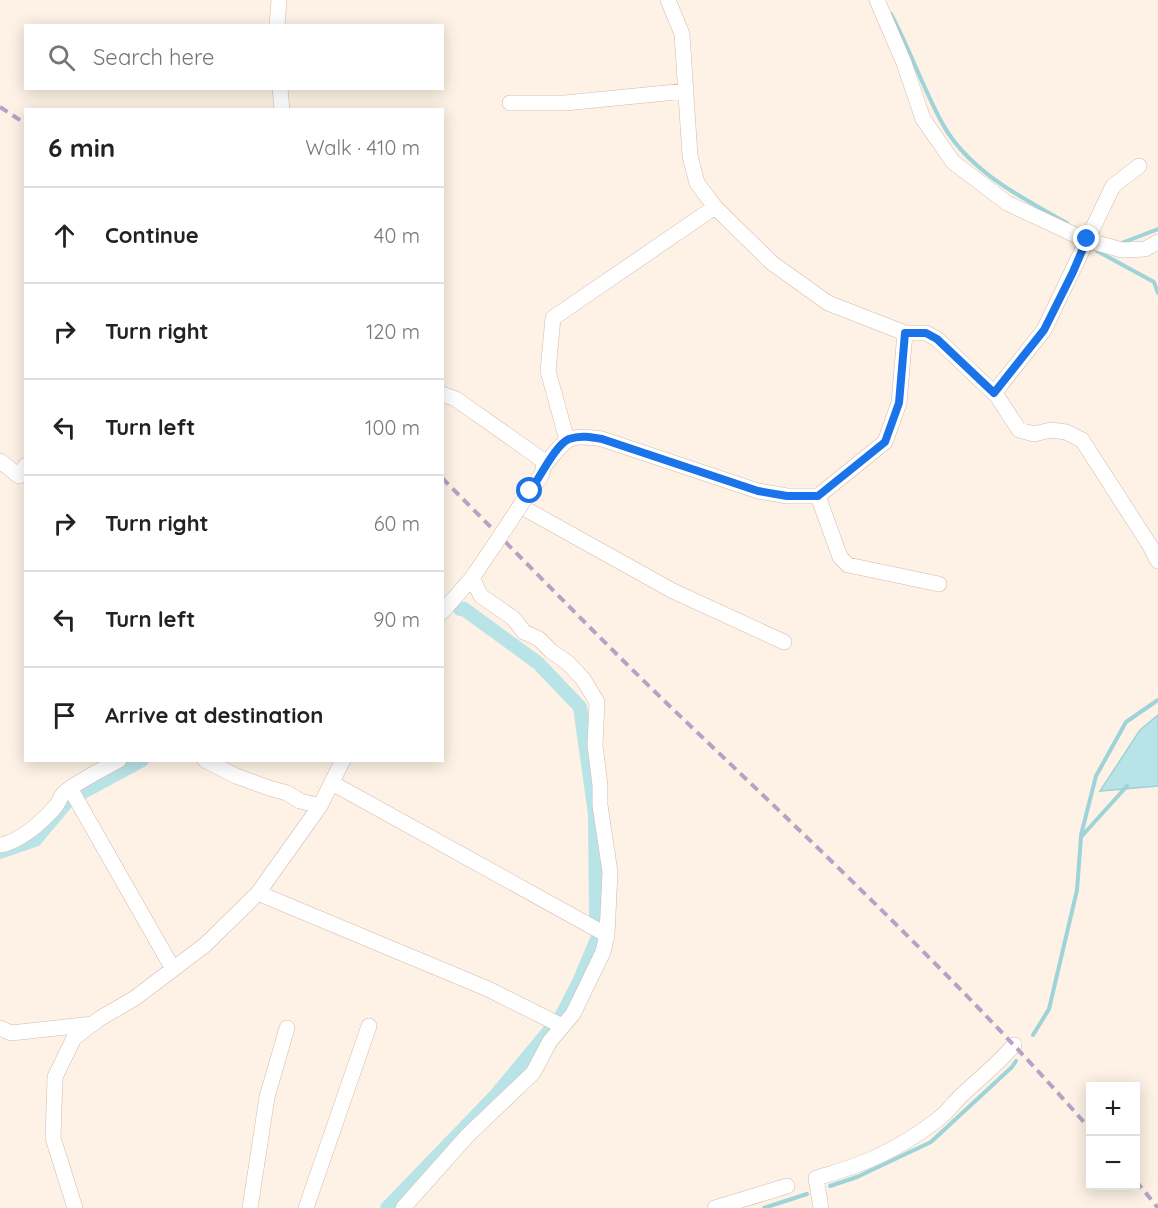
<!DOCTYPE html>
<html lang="en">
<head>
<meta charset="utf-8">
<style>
  body { margin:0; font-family:Quicksand,sans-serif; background:#f6f6f6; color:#222 }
  .controls { position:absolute; right:18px; bottom:18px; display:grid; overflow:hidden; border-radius:0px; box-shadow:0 3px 15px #0003 }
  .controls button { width:54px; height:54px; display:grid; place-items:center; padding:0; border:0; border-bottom:2px solid #e0e0e0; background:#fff; color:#222; font:30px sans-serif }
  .stop { position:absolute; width:18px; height:18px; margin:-14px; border:4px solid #1a73e8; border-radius:50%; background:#fff }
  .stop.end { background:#1a73e8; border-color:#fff; box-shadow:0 2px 6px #0008 }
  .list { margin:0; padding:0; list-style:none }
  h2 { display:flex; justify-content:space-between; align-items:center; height:78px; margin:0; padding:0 24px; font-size:26px }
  h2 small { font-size:20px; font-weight:400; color:#767676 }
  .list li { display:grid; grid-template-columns:39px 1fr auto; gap:18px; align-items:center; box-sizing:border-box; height:96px; padding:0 24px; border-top:2px solid #e0e0e0 }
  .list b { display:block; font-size:22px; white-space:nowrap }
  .list em { font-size:20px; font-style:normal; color:#767676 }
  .icon { flex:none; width:33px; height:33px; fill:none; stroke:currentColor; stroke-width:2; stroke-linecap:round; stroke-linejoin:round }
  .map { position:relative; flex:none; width:1158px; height:1208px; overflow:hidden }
  .search { position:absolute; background:#fff; box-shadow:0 3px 15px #0003; left:24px; top:24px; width:420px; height:66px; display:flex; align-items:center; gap:15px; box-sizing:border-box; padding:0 21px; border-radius:0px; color:#767676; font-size:22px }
  .panel { position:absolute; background:#fff; box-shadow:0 3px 15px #0003; left:24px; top:108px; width:420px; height:654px; border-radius:0px }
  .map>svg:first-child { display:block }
  .water { fill:#b8e3e7; stroke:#9ed3d9; stroke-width:1.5 }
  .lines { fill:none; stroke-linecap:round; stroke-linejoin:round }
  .stream { stroke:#9ed3d9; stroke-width:4 }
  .canal { stroke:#b8e3e7; stroke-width:14 }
  .street-casing { stroke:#d1bbad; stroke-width:16 }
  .street { stroke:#fff; stroke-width:15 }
  .rail { stroke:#b5a3c7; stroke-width:4; stroke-dasharray:9 6; stroke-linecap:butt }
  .street-bridge-casing { stroke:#d1bbad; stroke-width:16; stroke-linecap:butt }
  .street-bridge { stroke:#fff; stroke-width:15 }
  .route { stroke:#1a73e8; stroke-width:8 }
</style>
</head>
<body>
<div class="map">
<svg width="1158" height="1208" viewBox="0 0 1158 1208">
  <rect width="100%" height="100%" fill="#fdf2e5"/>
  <!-- water -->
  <path class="water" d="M1158 715V786L1100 791 1140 730Z"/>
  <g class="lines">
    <!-- stream -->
    <path class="stream" d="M891 14C909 48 922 85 940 119 965 169 1020 197 1067 223
      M1119 244 1158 229
      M1097 248V251L1154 282 1158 293
      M1081 835 1096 776 1126 722 1158 700
      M1033 1035 1049 1009 1077 890 1081 837 1127 786
      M830 1186 857 1177 931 1142 1012 1067 1016 1061
      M764 1208 807 1194"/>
    <!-- canal -->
    <path class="canal" d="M460 609H464L538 663 580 707 595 814 596 915
      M83 792 142 760
      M0 852 35 840 66 803
      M562 1015 579 982 597 939
      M387 1208 496 1095 550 1030"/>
    <!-- street casing -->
    <g class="street-casing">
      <path id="street" d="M668 0 682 34 690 156 697 183 715 207 772 263 828 303 905 333H926L937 339 997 396 1019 430 1034 434 1051 430 1066 432 1082 440 1149 544 1158 561
        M877 0 904 63 923 119 953 162 1007 203 1086 240 1122 250 1145 249 1158 242
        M277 26 279 0
        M280 88 282 110
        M510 103H565L686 91
        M994 393 1044 330 1113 186 1139 166
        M442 394 456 399 541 459C548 472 537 481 530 491
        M567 440 548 371 553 318 715 207
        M0 461 19 476 26 465
        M544 466C566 440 565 433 602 439L758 491 787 496H818L885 442 899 403 905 333
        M818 496 840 557 848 565 939 584
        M520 506 673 591 784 642
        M442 612 472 578 495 544
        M205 760 236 776 269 788 287 793 300 801 320 806
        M332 783 607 935
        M70 788 173 969
        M0 845C20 842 43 821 56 806 59 802 60 798 63 794 76 782 103 769 119 760
        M258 893 488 989 562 1026
        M0 1028 11 1033 93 1024
        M75 1208 53 1138 55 1077 74 1038 99 1019 135 998 205 945 258 893 320 806 343 760
        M250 1208 267 1097 287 1028
        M306 1208 369 1026
        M403 1208 467 1136 533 1073 550 1041 573 1014 603 952 607 935 610 872 600 805V785L595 745 597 702 583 679 568 663 551 651 539 639 524 632 513 618 481 596 472 578
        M715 1208 787 1186
        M821 1208 816 1178C864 1165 898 1150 937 1120 947 1113 954 1102 963 1094 981 1077 998 1064 1014 1045"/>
    </g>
    <!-- street -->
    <use href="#street" class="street"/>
    <!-- rail -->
    <path class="rail" d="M0 107 26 124
      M442 478C528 564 612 652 701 736 834 863 969 991 1090 1129
      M1136 1181 1158 1208"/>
    <!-- street-bridge casing -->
    <g class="street-bridge-casing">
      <path id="street-bridge" d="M495 544 530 491"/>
    </g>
    <!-- street-bridge -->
    <use href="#street-bridge" class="street-bridge"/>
  </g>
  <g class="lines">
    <!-- route -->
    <path class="route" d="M530 491C539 479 556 444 569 439 580 435 591 437 602 439L758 491 787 496H818L885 442 899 403 905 333H926L937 339 994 393 1044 330 1073 272 1087 239"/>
  </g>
</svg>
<div class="controls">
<button>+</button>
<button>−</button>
</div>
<div class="stop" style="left:530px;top:491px"></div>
<div class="stop end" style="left:1087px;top:239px"></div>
<div class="search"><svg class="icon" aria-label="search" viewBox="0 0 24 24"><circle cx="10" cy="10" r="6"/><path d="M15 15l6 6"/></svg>Search here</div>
<section class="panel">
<h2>6 min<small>Walk · 410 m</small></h2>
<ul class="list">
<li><svg class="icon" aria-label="ahead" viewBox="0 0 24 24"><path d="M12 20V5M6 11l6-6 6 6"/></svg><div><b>Continue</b></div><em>40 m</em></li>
<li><svg class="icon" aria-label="right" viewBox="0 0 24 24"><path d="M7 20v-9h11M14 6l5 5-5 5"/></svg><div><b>Turn right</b></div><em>120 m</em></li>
<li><svg class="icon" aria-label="left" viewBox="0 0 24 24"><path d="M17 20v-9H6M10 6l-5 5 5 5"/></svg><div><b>Turn left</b></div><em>100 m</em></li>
<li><svg class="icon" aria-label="right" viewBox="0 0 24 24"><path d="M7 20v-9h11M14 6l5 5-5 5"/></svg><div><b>Turn right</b></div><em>60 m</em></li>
<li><svg class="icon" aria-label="left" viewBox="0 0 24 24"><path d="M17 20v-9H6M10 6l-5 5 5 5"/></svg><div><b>Turn left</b></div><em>90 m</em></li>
<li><svg class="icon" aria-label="arrive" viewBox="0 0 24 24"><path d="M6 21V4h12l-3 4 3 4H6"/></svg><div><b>Arrive at destination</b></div></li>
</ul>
</section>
</div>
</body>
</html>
